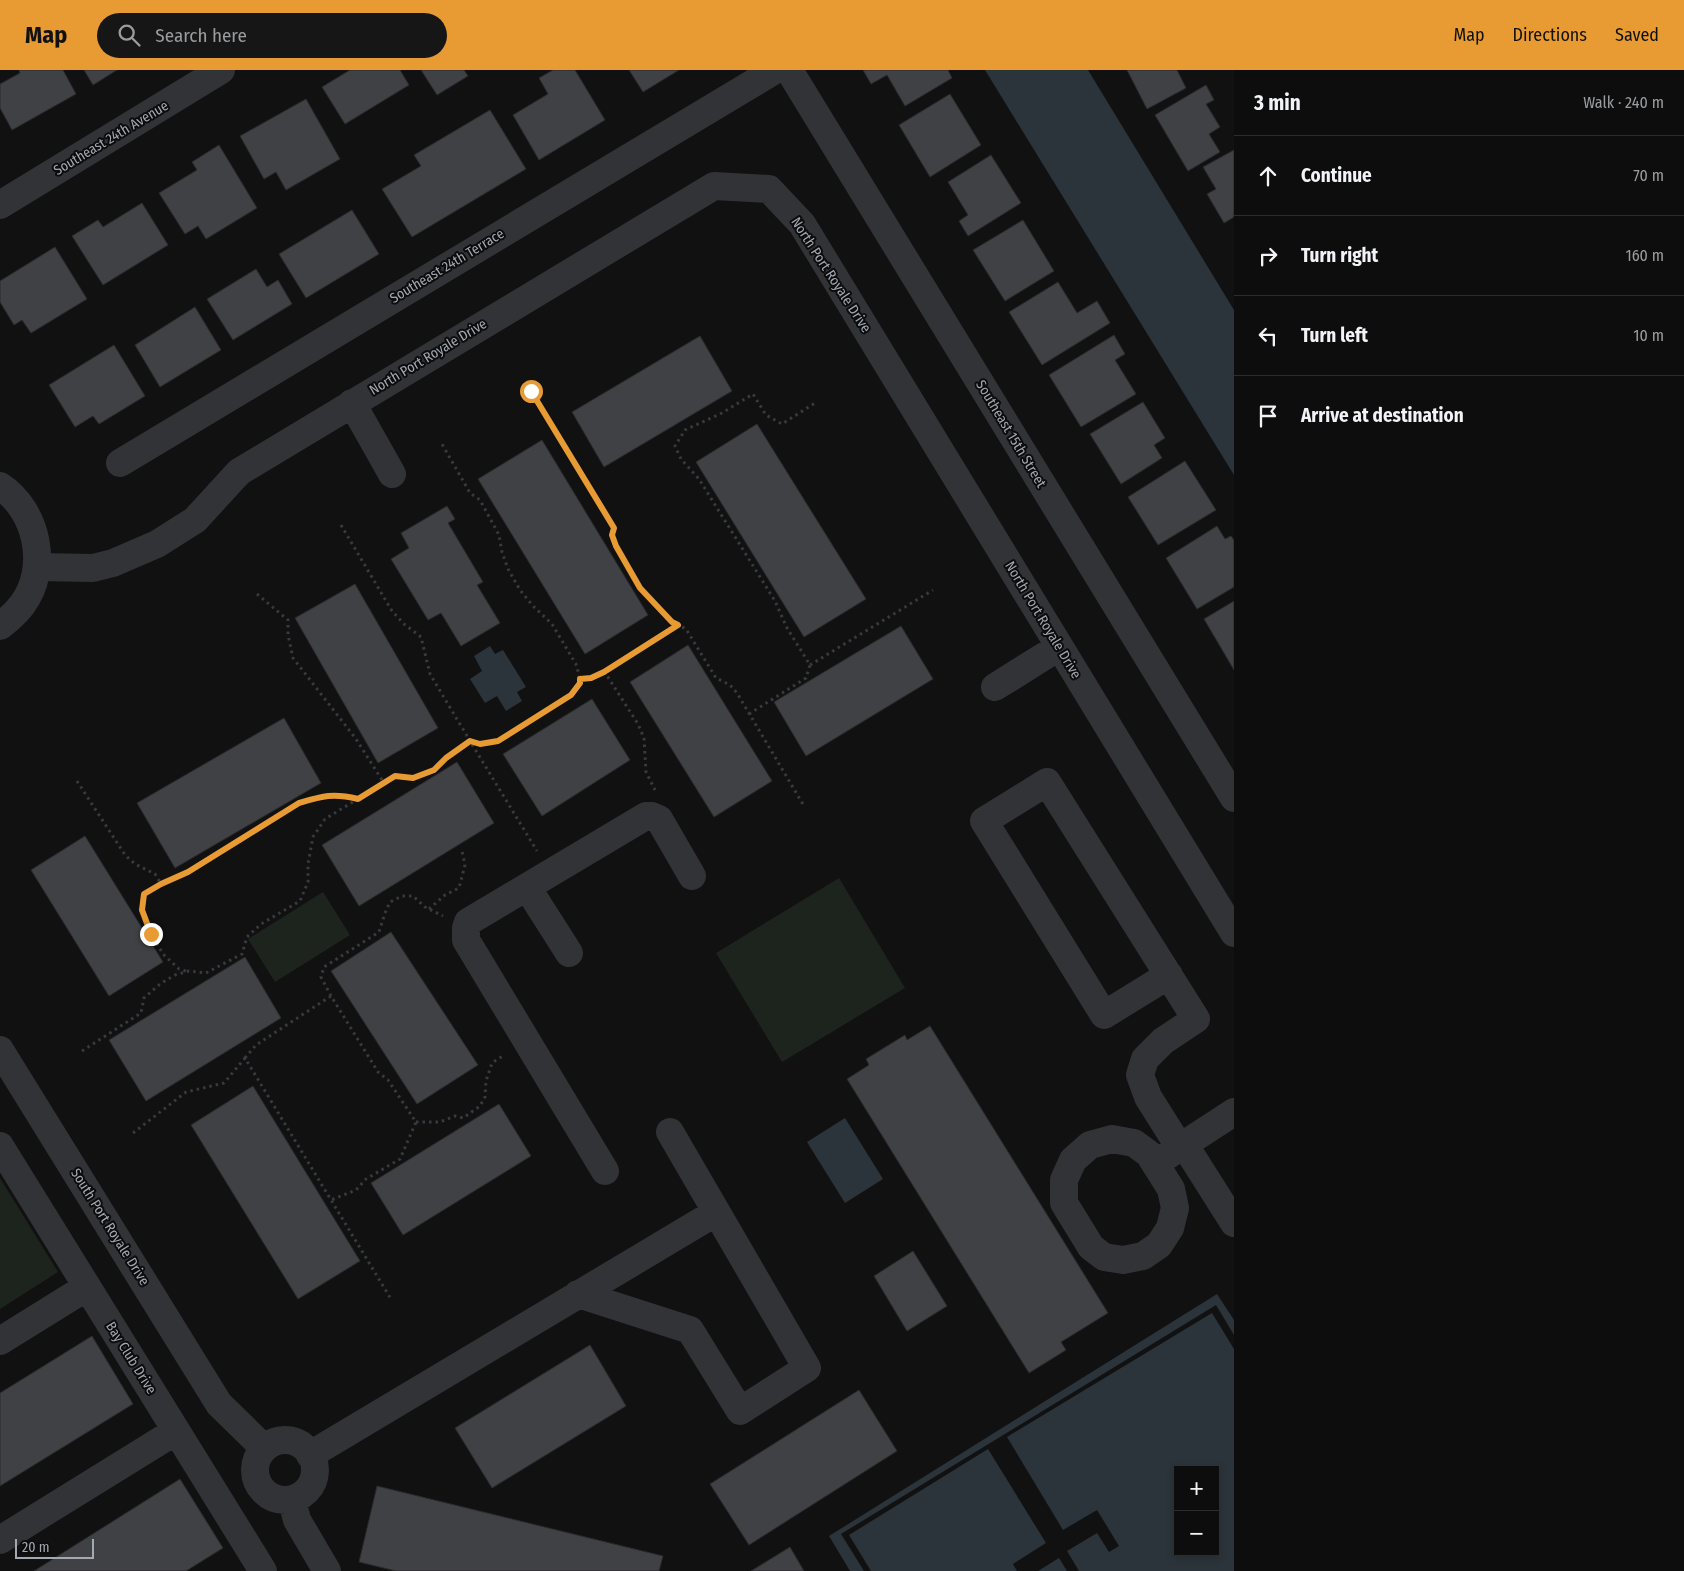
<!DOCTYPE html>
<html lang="en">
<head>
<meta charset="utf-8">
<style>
  body { margin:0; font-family:"Fira Sans Condensed",sans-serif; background:#161617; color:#f1f3f6 }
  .controls { position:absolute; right:15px; bottom:15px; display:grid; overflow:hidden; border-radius:0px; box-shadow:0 2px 8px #0003 }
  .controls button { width:45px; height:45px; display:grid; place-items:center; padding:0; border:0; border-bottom:1px solid #2d2d2e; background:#0d0d0e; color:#f1f3f6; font:25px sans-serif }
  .scale { position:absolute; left:15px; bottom:12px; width:79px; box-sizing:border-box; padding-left:5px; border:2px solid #a2a9b2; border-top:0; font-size:14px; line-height:18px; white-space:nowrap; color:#a2a9b2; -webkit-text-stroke:4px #0c0c0d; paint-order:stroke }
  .stop { position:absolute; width:15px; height:15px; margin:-11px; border:4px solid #e89b33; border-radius:50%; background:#fff }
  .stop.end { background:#e89b33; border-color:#fff; box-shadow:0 1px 5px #0008 }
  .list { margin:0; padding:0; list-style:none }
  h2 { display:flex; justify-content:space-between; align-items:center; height:65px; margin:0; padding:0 20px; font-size:21px }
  h2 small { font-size:16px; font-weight:400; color:#9a9c9e }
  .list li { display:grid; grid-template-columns:32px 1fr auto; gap:15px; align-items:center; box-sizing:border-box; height:80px; padding:0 20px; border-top:1px solid #2d2d2e }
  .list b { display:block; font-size:19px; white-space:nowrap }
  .list em { font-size:16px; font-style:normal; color:#9a9c9e }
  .icon { flex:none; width:28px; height:28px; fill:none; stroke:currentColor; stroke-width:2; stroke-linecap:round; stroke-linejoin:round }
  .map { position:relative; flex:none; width:1234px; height:1501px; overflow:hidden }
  header { display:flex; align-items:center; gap:30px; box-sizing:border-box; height:70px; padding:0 25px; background:#e89b33; color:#111 }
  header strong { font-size:24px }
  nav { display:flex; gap:28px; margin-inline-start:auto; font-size:18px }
  .search { width:350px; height:45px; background:#161617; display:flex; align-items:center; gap:12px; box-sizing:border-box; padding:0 18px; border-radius:28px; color:#9a9c9e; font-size:19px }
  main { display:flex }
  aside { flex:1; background:#0d0d0e }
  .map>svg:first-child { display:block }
  .green { fill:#1d241d }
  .water { fill:#2b343a; fill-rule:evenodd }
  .pier { fill:#111112 }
  .building { fill:#404145; stroke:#2b2b2e }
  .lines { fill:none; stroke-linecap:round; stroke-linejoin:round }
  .path { stroke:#383a3e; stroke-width:3; stroke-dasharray:2.5 4; stroke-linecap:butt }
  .minor { stroke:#323337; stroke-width:28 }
  .route { stroke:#e89b33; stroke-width:6 }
  .labels { text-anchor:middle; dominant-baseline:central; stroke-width:4; stroke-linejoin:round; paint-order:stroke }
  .street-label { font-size:14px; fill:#a2a9b2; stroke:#0c0c0d }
</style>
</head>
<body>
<header>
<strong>Map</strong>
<div class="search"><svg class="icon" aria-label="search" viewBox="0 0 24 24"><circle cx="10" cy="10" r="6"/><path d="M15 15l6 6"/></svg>Search here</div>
<nav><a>Map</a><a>Directions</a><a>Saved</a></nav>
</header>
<main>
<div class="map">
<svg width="1234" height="1501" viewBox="0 0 1234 1501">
  <rect width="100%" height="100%" fill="#111112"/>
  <!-- green -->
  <path class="green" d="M839 808 905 918 782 992 716 883Z
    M323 822 350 865 275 912 248 869Z
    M0 1108 58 1202 0 1239Z"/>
  <!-- water -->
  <path class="water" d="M985 0H1088L1234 240V405Z
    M490 576 495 584 503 580 526 617 517 622 522 631 506 641 497 626 485 633 470 609 482 601 474 586Z
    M845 1048 883 1109 845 1133 807 1072Z
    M1217 1224 1234 1250V1501H850L829 1466ZM1178 1400H1215V1482H1178Z"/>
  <!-- pier -->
  <path class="pier" d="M1216 1235 1234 1265V1279L1212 1243 1007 1367 1063 1460 1097 1440 1119 1476 1109 1482 1097 1463 1067 1481 1079 1501H1067L1059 1488 1038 1501H1017L1013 1494 1046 1473 988 1379 849 1465 871 1501H864L841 1464Z"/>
  <!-- building -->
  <path class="building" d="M19 0H63L76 24 12 60 0 38V14L20 3Z
    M84 0H117L93 15Z
    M350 0H400L409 15 345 54 322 17Z
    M421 0H464L468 6 437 25Z
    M553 0H575L605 50 539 90 513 45 548 24 539 8Z
    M629 0H679L643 22Z
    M863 0H948L952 8 905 36 887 5 871 14Z
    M1127 0H1177L1186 18 1147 39Z
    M1206 15 1214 30 1206 34 1220 57 1209 64 1220 82 1188 101 1155 45Z
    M950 24 981 75 930 107 899 55Z
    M306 29 340 89 286 120 276 102 264 109 240 66Z
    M490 40 526 99 412 167 382 119 421 96 414 85Z
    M219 75 257 138 206 169 198 156 185 164 159 123 197 100 192 92Z
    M1234 80V147L1224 153 1207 124 1216 119 1203 97Z
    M991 85 1021 133 968 166 959 151 968 145 948 112Z
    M142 133 168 175 103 215 72 166 98 150 103 157Z
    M352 140 379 184 306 228 279 184Z
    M1023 150 1054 201 1005 231 973 180Z
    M55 177 87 229 31 263 22 250 14 255 0 232V211Z
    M256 199 267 217 278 210 292 234 233 270 207 229Z
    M1058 212 1077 243 1097 231 1110 253 1042 295 1009 242Z
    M195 237 221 280 160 317 135 275Z
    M1114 265 1125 284 1115 290 1136 324 1081 357 1049 305Z
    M700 266 732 321 604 397 572 342Z
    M114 275 145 326 99 354 93 346 75 357 49 315Z
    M1143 332 1165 368 1154 375 1162 388 1121 414 1090 364Z
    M757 354 866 529 804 567 696 392Z
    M542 370 648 545 585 584 478 409Z
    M1185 391 1216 440 1158 475 1128 427Z
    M447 436 455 449 448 453 483 512 477 515 500 553 461 576 441 543 428 550 391 489 409 478 401 463Z
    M1217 456 1225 469 1231 466 1234 470V517L1197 539 1166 488Z
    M355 514 438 658 378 693 295 548Z
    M1234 531V600L1204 549Z
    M901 556 933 609 806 686 774 632Z
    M688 575 772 711 714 747 630 612Z
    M592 629 630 690 542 746 503 684Z
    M284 648 321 713 175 798 137 733Z
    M457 692 494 753 359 836 322 775Z
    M85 766 163 892 109 926 31 800Z
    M391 862 478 995 417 1034 331 901Z
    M245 887 281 948 146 1031 109 970Z
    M930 956 1108 1243 1061 1272 1066 1280 1029 1303 847 1009 869 995 866 989 905 965 907 970Z
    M253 1016 360 1191 298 1229 191 1055Z
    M499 1034 531 1086 403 1165 371 1113Z
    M913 1181 947 1236 907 1261 874 1206Z
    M92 1266 133 1334 0 1416V1323Z
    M590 1275 626 1336 492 1418 455 1358Z
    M859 1320 897 1381 749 1475 710 1414Z
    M180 1409 223 1478 186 1501H34Z
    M377 1416 663 1486 659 1501H396L359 1492Z
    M790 1477 804 1501H751Z"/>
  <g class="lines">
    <!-- path -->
    <path class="path" d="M531 321 614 458 612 465 615 476 639 518 672 552 686 559 716 608 730 615 737 623 804 736
      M341 455 392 541 404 554 421 567 430 604 470 671 480 674 497 671 571 625 580 613 577 596 552 554 533 536 520 520 508 499 502 482 499 465 480 430 470 423 442 374
      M257 524 288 550V565L293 588 356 669 384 713
      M810 595 933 520
      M604 601 679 555
      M580 609 591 608 604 601 638 654 644 668 646 702 655 720
      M749 644 806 608 810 595 787 558 775 531 699 409 681 389 675 376 685 360 722 343 753 324 766 345 782 354 815 333
      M77 711 125 785 135 794 155 804 161 814 144 824 142 840 151 864 163 884 179 899 186 901
      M161 814 188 802 299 733C322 726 333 723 357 729
      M429 839 445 825 459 818 465 795 462 781
      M331 926 321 907 324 897 379 862 385 843 390 832 402 826H413L425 837 443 846
      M82 981 141 943 144 928 160 914 175 905 189 901 206 903 242 884 247 867 261 854 300 831 308 812V794L313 767 325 749 395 706 413 708 434 700 446 688 470 671 537 781
      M245 988 256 975 331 926 378 1002 388 1010 416 1052 400 1089 366 1109 356 1120 331 1130
      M416 1052H440L455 1046 463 1048 480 1036 485 1027 486 1011 492 993 504 985
      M133 1063 186 1022 224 1013 245 988 391 1229"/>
    <!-- minor -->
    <path class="minor" d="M789 0 1234 728
      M0 135 221 0
      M352 333 392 404
      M120 393 775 0
      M0 416C37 440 50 498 22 535 16 543 8 550 0 556
      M37 497 93 498 113 493 157 474 195 450 239 402 714 116 769 119 802 154 1234 863
      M995 617 1059 577
      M527 817 569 883
      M1169 905 1104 945 984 751 1047 712 1196 949 1163 971 1145 989 1140 1005 1148 1027 1180 1078
      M0 980 219 1334 264 1378
      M1112 1069 1134 1073 1149 1084 1171 1119 1175 1138 1170 1158 1159 1175 1143 1186 1123 1190 1104 1187 1091 1177 1064 1133V1110L1073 1090 1090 1075Z
      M1184 1074 1234 1153
      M0 1076 263 1501
      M1165 1087 1234 1042
      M605 1101 466 870V858L468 852 646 746H652L659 749 692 806
      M578 1224 690 1260 740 1341 807 1298 670 1062
      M0 1271 87 1217
      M255 1400a30 30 0 1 1 60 0a30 30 0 1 1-60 0Z
      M310 1385 715 1143
      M292 1430 297 1450 327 1501
      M0 1470 176 1361"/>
  </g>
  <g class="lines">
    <!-- route -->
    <path class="route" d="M151 864 142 840 144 824 161 814 188 802 299 733C323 726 333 723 358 729L395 706 413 708 434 700 446 688 470 671 480 674 498 671 571 625 580 613V609L591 608 604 602 678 555 672 552 640 518 616 476 612 465 614 458 531 321"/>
  </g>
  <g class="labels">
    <!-- street labels -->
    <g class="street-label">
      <text transform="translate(111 68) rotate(-31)">Southeast 24th Avenue</text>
      <text transform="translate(447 196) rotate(-31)">Southeast 24th Terrace</text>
      <text transform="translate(831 205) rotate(57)">North Port Royale Drive</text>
      <text transform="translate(428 287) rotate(-31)">North Port Royale Drive</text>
      <text transform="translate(1011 364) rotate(59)">Southeast 15th Street</text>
      <text transform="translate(1043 550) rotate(59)">North Port Royale Drive</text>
      <text transform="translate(110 1157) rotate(58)">South Port Royale Drive</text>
      <text transform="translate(131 1288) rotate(58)">Bay Club Drive</text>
    </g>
  </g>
</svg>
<div class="controls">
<button>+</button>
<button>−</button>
</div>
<div class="scale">20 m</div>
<div class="stop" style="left:531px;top:321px"></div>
<div class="stop end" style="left:151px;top:864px"></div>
</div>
<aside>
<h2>3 min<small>Walk · 240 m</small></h2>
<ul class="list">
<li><svg class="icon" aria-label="ahead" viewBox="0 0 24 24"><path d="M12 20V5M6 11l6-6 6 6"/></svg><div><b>Continue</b></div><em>70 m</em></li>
<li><svg class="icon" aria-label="right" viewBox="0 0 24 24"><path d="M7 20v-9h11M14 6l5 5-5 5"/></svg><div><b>Turn right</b></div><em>160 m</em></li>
<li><svg class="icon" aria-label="left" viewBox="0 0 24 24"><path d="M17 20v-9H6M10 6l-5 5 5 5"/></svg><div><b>Turn left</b></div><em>10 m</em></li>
<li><svg class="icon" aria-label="arrive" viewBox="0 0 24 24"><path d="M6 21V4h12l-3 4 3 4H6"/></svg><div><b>Arrive at destination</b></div></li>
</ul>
</aside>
</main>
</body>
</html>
